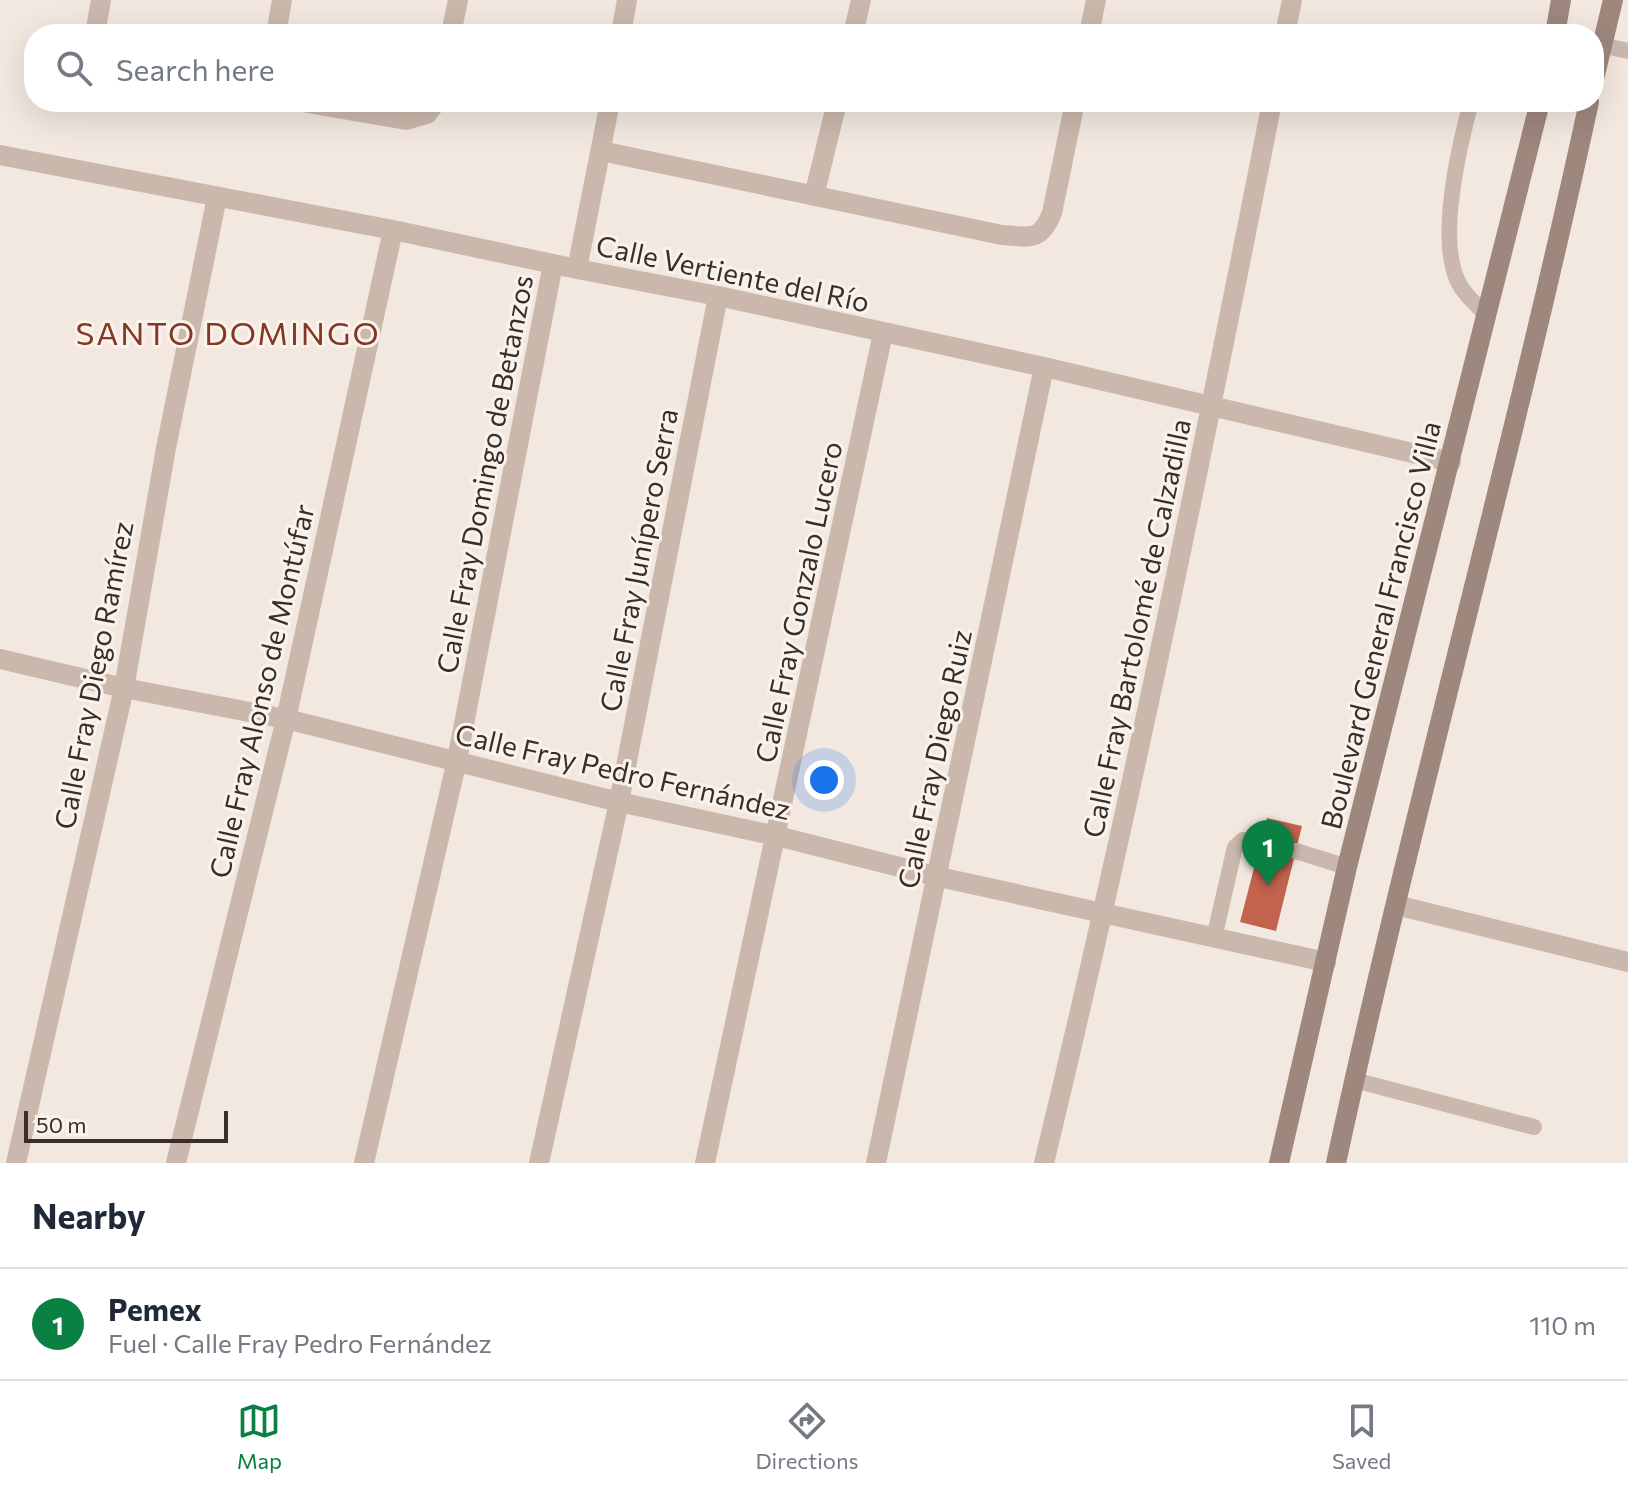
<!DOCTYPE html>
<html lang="en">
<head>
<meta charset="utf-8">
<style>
  body { margin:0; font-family:Commissioner,sans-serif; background:#f2f2f3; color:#1f2937 }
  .scale { position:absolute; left:24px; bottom:20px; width:204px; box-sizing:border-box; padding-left:8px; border:4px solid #392e2a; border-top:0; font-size:22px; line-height:28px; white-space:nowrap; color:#392e2a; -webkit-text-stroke:6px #faf3ec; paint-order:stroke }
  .you { position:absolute; left:824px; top:780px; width:28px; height:28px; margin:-20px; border:6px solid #fff; border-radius:50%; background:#1a73e8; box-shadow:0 0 0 12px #1a73e833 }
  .badge { display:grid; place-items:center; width:52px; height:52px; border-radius:50%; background:#0b8043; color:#fff; font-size:26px; font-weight:700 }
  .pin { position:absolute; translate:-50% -66px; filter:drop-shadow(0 2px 4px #0008) }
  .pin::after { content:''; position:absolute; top:42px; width:28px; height:24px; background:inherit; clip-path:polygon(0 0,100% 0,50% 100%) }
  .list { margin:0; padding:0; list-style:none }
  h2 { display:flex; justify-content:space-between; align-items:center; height:104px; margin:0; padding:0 32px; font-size:34px }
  h2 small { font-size:26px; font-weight:400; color:#747a83 }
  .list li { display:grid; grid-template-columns:52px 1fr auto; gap:24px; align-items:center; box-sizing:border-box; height:112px; padding:0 32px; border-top:2px solid #e0e1e3 }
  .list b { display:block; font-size:30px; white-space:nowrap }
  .list p { margin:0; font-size:26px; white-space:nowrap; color:#747a83 }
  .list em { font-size:26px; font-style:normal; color:#747a83 }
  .icon { flex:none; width:44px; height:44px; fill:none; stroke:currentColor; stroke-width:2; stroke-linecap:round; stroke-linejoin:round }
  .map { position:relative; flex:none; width:1628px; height:1163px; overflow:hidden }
  .search { position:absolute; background:#fff; box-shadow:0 8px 32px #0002; left:24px; right:24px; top:24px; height:88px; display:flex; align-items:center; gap:20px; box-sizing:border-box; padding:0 28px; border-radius:32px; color:#747a83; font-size:30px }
  .sheet { height:216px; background:#fff }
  nav { display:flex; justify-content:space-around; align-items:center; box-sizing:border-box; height:112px; border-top:2px solid #e0e1e3; background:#fff; font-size:22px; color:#747a83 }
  nav a { display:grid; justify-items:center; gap:4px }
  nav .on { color:#0b8043 }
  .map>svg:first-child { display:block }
  .building { fill:#c2634e }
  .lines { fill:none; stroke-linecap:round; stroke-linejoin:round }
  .service { stroke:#cbb8ac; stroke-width:16 }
  .minor { stroke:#cbb8ac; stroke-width:20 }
  .secondary { stroke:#9e877d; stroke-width:20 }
  .labels { text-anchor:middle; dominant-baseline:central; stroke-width:6; stroke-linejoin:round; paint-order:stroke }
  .street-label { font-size:28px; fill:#392e2a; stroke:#faf3ec }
  .quarter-label { font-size:32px; letter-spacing:2px; fill:#853726; stroke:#faf3ec }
</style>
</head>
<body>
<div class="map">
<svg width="1628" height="1163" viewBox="0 0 1628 1163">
  <rect width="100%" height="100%" fill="#f2e8e0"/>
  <!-- building -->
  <path class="building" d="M1267 818 1302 826 1276 931 1240 922Z"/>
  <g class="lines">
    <!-- service -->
    <path class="service" d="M1601 45 1628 51
      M1471 102C1459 147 1435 246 1461 287 1467 297 1478 306 1486 315
      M1296 851 1347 867
      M1214 938 1235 847 1243 840 1261 841
      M1354 1080 1534 1127"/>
    <!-- minor -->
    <path class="minor" d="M95 34 101 0
      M276 34 282 0
      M451 34 458 0
      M621 34 627 0
      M853 34 861 0
      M1089 34 1096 0
      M1285 34 1292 0
      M302 102 406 120 427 114 436 102
      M601 151 1002 235C1030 237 1040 242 1052 213L1075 102
      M0 155 393 230 577 269 718 296 1044 367 1451 462
      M814 196 837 102
      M577 269 610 102
      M0 659 124 688 286 719 619 802 777 836 939 877 1326 962
      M1396 905 1628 962
      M16 1163 124 688 166 448 217 197
      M176 1163 286 719 393 230
      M364 1163 457 760 553 264
      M539 1163 619 802 718 296
      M705 1163 883 333
      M876 1163 1044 367
      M1044 1163C1129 811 1202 457 1272 102"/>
    <!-- secondary -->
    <path class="secondary" d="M1555 34 1561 0
      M1594 79 1613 0
      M1279 1163 1347 867 1540 102
      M1336 1163C1413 808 1512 458 1589 102"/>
  </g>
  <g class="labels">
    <!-- street labels -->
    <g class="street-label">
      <text transform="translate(733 273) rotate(12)">Calle Vertiente del Río</text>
      <text transform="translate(484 474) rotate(-79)">Calle Fray Domingo de Betanzos</text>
      <text transform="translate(638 560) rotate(-79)">Calle Fray Junípero Serra</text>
      <text transform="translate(798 602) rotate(-78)">Calle Fray Gonzalo Lucero</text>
      <text transform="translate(1380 625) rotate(-76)">Boulevard General Francisco Villa</text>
      <text transform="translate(1136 628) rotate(-78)">Calle Fray Bartolomé de Calzadilla</text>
      <text transform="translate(93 675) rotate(-79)">Calle Fray Diego Ramírez</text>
      <text transform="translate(261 691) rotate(-77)">Calle Fray Alonso de Montúfar</text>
      <text transform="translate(934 759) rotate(-78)">Calle Fray Diego Ruiz</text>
      <text transform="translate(623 771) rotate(13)">Calle Fray Pedro Fernández</text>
    </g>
    <!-- quarter labels -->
    <g class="quarter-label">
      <text x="228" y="332">SANTO DOMINGO</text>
    </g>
  </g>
</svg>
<div class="scale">50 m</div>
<div class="you"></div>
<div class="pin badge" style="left:1268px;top:886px">1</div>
<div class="search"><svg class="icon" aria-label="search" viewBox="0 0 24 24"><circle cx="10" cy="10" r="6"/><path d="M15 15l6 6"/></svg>Search here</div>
</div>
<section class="sheet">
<h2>Nearby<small></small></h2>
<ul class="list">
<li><span class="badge">1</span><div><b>Pemex</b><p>Fuel · Calle Fray Pedro Fernández</p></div><em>110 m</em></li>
</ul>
</section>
<nav>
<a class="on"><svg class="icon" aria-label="map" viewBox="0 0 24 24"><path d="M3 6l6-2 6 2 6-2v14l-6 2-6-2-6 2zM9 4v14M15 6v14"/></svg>Map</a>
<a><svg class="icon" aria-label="directions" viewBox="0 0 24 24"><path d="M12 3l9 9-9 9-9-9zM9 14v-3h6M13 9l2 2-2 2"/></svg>Directions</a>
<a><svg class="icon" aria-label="saved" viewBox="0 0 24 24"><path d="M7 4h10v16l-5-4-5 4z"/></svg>Saved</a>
</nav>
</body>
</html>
